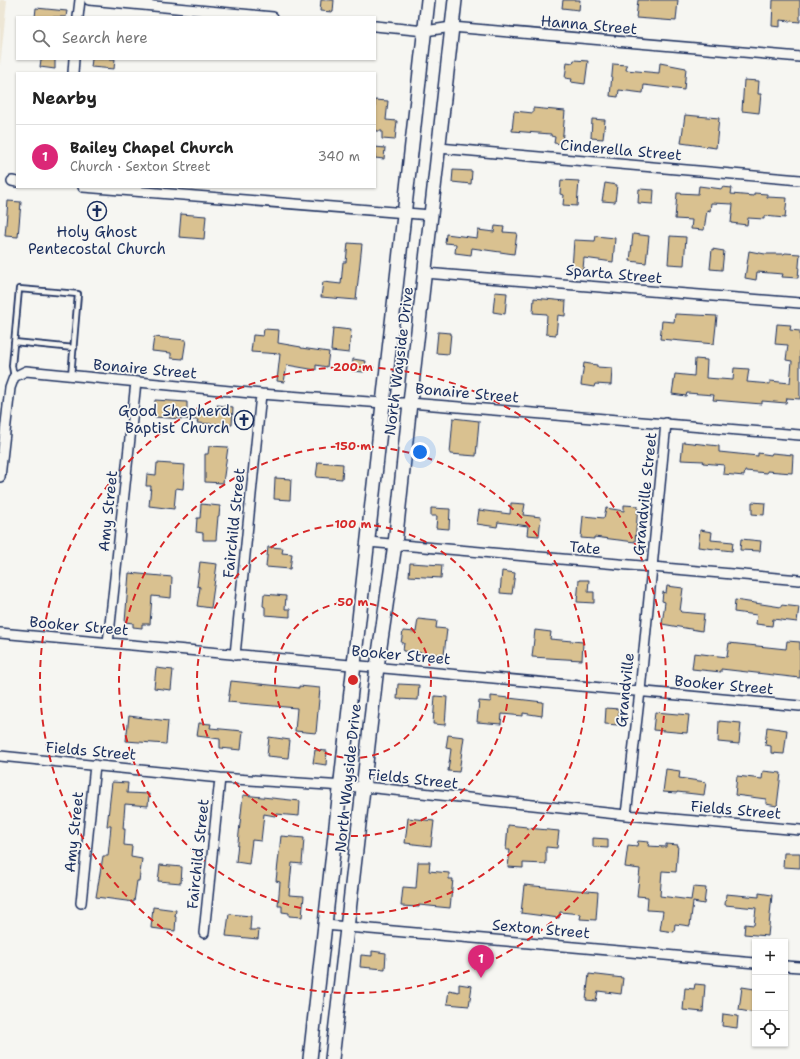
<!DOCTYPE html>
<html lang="en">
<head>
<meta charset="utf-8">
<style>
  body { margin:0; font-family:"Shantell Sans",sans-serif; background:#f2f2f2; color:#222 }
  .controls { position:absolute; right:12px; bottom:12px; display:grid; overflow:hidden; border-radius:0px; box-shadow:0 1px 3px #0004 }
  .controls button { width:36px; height:36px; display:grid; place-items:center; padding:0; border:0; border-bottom:1px solid #e0e0e0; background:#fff; color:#222; font:20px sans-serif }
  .you { position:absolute; left:420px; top:452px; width:14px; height:14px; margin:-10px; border:3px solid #fff; border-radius:50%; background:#1a73e8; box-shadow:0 0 0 6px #1a73e833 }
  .badge { display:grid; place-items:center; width:26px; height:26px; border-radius:50%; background:#db2777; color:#fff; font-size:13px; font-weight:700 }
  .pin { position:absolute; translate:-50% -33px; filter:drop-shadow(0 1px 2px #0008) }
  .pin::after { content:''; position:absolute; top:21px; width:14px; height:12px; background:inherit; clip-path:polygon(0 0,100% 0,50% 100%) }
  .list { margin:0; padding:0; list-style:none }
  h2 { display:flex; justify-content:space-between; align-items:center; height:52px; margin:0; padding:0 16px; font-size:17px }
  h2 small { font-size:13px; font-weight:400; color:#767676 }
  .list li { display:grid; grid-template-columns:26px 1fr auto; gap:12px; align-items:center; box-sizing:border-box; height:64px; padding:0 16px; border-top:1px solid #e0e0e0 }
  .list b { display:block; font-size:15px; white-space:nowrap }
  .list p { margin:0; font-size:13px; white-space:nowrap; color:#767676 }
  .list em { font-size:13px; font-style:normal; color:#767676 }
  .icon { flex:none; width:22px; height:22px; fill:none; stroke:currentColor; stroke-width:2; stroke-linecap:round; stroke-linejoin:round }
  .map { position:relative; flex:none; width:800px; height:1059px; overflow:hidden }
  .search { position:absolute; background:#fff; box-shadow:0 1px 3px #0004; left:16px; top:16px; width:360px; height:44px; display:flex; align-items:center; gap:10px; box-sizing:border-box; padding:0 14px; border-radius:0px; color:#767676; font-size:15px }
  .panel { position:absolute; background:#fff; box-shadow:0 1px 3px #0004; left:16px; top:72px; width:360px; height:116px; border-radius:0px }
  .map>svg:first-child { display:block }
  .built { fill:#ede6d5 }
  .building { fill:#d9c190; stroke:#1b2f5e }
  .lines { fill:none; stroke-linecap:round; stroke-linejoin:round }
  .lane-casing { stroke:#1b2f5e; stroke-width:8 }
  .street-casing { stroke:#1b2f5e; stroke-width:12 }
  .secondary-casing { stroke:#1b2f5e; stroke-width:16 }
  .lane { stroke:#f6f6f2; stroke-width:4.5 }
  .street { stroke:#f6f6f2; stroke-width:9 }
  .secondary { stroke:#f6f6f2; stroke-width:13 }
  .ring { fill:none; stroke:#d62828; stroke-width:2; stroke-dasharray:7 5 }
  .labels { text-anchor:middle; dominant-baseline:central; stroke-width:3.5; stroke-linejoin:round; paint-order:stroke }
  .street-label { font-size:15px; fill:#1b2f5e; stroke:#f6f6f2 }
  .poi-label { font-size:15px; fill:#1b2f5e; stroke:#f6f6f2 }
  .centre { fill:#d62828; stroke:#f6f6f2; stroke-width:2 }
  .ring-label { font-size:12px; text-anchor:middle; font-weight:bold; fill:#d62828; stroke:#f6f6f2; stroke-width:3.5; stroke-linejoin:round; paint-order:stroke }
</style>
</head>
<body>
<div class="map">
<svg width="800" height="1059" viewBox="0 0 800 1059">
  <rect width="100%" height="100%" fill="#f6f6f2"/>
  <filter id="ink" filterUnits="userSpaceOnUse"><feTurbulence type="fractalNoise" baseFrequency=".025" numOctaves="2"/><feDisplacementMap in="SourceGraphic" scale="8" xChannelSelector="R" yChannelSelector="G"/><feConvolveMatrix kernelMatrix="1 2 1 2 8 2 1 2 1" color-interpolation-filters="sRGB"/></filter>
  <g filter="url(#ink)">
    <!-- built -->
    <path class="built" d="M0 0H7L0 66Z"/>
    <!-- building -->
    <path class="building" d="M321 0H334L333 12 320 11Z
      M563 0H580L579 10 562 8Z
      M638 0H678L676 21 636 18Z
      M773 0H800V22L780 20V27L772 26Z
      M36 8 67 11 66 17H35Z
      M41 59H55V69L40 67Z
      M92 59H115L114 69 91 67Z
      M574 60 588 61 585 84 571 82 572 79 565 78 567 62 573 63Z
      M660 63 686 68 684 90 644 85 643 93 619 90 618 97 610 96 613 64 627 65 626 70 659 73Z
      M744 80 759 81 758 94H761L759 113 742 111Z
      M375 100 388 101 386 120 397 121 395 140 382 139V131H375Z
      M533 108 565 111 562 144 554 143 555 137 551 136V134L512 131 514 111 533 113Z
      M685 115 719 118 716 148 681 143Z
      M592 119 605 120 603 139 591 138Z
      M375 147 385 148 384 159 375 158Z
      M453 170 472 171 471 184 452 182Z
      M561 180 579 181 577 206 563 205 564 195 560 194Z
      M605 183 617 185 615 202 602 201Z
      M699 186 722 189V187L732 188 731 194 754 196V193L767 194V197L787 198 785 218 764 216V219L748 218 747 225 731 223 733 204 711 203 710 211 707 210 704 230 691 229 692 220 675 219 677 193 698 194Z
      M639 189 654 190 653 204 638 203Z
      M8 201 21 202 18 237 5 236Z
      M181 214 206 216 204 239 179 237Z
      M495 226 504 227 503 232 517 233 514 254 472 248 471 255 455 253 456 244 445 243 446 234 477 238 478 230 494 232Z
      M633 234 649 236 646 263 630 261Z
      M596 236 615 238 613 262 584 258 583 269H572L574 240 595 241Z
      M670 236 686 237 684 265 668 264Z
      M348 243 362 244 356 300 321 297 323 282 341 284 343 262H346Z
      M712 249 724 251 722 270 710 269Z
      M749 251 765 254H784L785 253 800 254 798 278 782 277 783 274 757 272 756 280 745 278Z
      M495 292 507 293 505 314 493 312Z
      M534 298 566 301 565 316 558 315 556 335 546 334 547 314 533 313Z
      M675 314 717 316 714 344 660 339 662 321 674 322Z
      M777 324 791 325 790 330 800 331V399L787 398 786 403 762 401V404L713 400 714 395 687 393 686 396 672 394 675 374 694 376 695 359 707 360 706 378 733 380 734 368 749 369 747 382 770 384V381L790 383 792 361 786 360 788 345 775 344Z
      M333 328 351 330 349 353 331 351Z
      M264 329 279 330 278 343 301 347V348L329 352 327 367 316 365V370L287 365 284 382 277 381 280 354 251 352 253 335 263 336Z
      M438 332 451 333 449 354 436 353Z
      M154 337 186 340 183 359 171 358V353L152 351Z
      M353 359 366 361 364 372 352 371Z
      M584 363 597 365V367L612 368 611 385 595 384 594 387 581 385Z
      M155 400 187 402V410L216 413 217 405 233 407 232 425 197 423 198 420 154 417Z
      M453 418 479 421 476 456 450 454Z
      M683 442 719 446V452L758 456V453L771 455 772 453 793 455 792 473 767 471V473L745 471 744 476 723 474 724 465 703 463 704 461 681 460Z
      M209 446 228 447 223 483 205 482V454H208Z
      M318 462 343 464 342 479 316 477Z
      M157 463 185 465 183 489 176 488 174 509 149 506 151 486H146L147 474 156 475Z
      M275 478 291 479 290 500 274 499Z
      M752 502 765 503 764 515 752 514Z
      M511 503 525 504 523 515 541 517 539 536 527 535 528 526 498 522 497 527 477 524 479 510 510 514Z
      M201 504 220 506 219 516H218L216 540H203V533L196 532 197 518H200Z
      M624 505 638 506 635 542 594 537V539L581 538 583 516 604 518 606 508 624 511Z
      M431 508 450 509 449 529 436 528 437 516H431Z
      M700 530 712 532 711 540 733 542 732 551 698 547Z
      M741 539 761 541 760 551 740 550Z
      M268 547 283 548 282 553 292 554 290 569 266 567Z
      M200 562 217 564 211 608 197 606 200 587 197 586Z
      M410 563 442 565 441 578 409 576Z
      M502 571 515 573 512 594 500 593Z
      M129 573 172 577 171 598 152 596 150 624H142V628L133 627V623L125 622Z
      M579 580H589L588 592H594V603L577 602Z
      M667 586 683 588 680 611 681 612 704 614 702 631 662 624 665 602 662 601 663 592 666 593Z
      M264 594 286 596 285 609H290V617L265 615V607L263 606Z
      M735 600 781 607V605L799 607 797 622 773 619 772 626 756 624 757 615 734 612Z
      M418 619 437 621 436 628 447 629 444 655 403 651 404 643H401L403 631 416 632Z
      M535 630 551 632 550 639 583 642 582 660 532 657Z
      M787 641 800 642V678L721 669V672L692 669 694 653 727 657 729 643 786 649Z
      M156 668 173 670 171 690 154 688Z
      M231 681 299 688V686L320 688 316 733 295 731 297 708 228 702Z
      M398 684 419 685 418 700 397 699Z
      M435 696 447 697 445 725 433 724Z
      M491 696 543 702 542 716 523 713V716L502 714 501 724 477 722 479 701 491 702Z
      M606 708 619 709 618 725 605 724Z
      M655 712 689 715 687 733 653 730Z
      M129 716 168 721 166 744 126 741Z
      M719 721 741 723 739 744 718 742Z
      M199 723 211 724 210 728 243 731 241 750 220 748V739L197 736Z
      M767 727 787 730 784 754 771 753V746L765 745Z
      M448 735 464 737 459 772 448 771 451 749 446 748Z
      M269 737 290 740 288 758 267 756Z
      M315 750 327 751 326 765 313 763Z
      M666 769 680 771 679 778 706 782 704 795 677 792V793L663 792Z
      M763 771 781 773 777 806 766 804V799L735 795 737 776 762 779Z
      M112 782 128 783 127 793 149 794 148 806 125 804 123 829H125L124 845 132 846 131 857 142 859 139 881H137L134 902 96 897 103 856H108L111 826H107Z
      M243 795 300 801 299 816 276 814 275 816 264 814 261 841 252 840 249 864 236 862Z
      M408 818 434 821 431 846 405 843Z
      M508 825 527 827V828L559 831 557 848 546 847V864L523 863V868L508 867 510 850H506Z
      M281 836 304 838 302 864 292 863 289 895 304 896 302 917 289 916V913L282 912V906H278L280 882 276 881Z
      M593 838 608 839V848L593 847Z
      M638 841 649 842 648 846 666 847V844L678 845 676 872 662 871 660 896 691 900 693 887 706 888 704 904 693 902 690 926 675 924 674 932 660 930 663 911 647 910 648 897 637 896 640 869 625 867 628 845 637 846Z
      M784 853H800V868L783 867Z
      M418 862H430L429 871 449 873V879H453L450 908 419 905V907L401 906 403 887 416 888Z
      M160 865 182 867 181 883 158 881Z
      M524 885 598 892 596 920 580 919 581 914 560 912 559 918 521 913Z
      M759 893 772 895 768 936 744 934 745 924 754 925 756 908 725 905 726 894 759 897Z
      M153 907 176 910 175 916 176 917 175 931 151 928Z
      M229 914 251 916 250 930H259L258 939 226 936Z
      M372 951 386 953 385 969 360 967 361 955 372 956Z
      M589 974 623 978 621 994 598 991 596 1001 586 1000Z
      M459 984 472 986 469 1006 447 1004 449 990 459 992Z
      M695 984 705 985 703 1012 683 1010 685 988 694 989Z
      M742 987 755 989V1013L739 1010Z
      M723 1014 738 1016 737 1028 722 1026Z"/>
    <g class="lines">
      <!-- lane casing -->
      <g class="lane-casing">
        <path id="lane" d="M14 342 74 348
          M14 377 12 366 19 289 78 294 71 376"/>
      </g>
      <!-- street casing -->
      <g class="street-casing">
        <path id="street" d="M89 0 273 17
          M78 17 80 0
          M375 26 425 31 452 27 800 57
          M73 73 74 59
          M439 148 800 180
          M12 181 17 182
          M83 187 431 215
          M425 273 800 303
          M0 477 10 388 14 377 26 371 261 394 383 403H410L800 435
          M368 542 800 580
          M0 633 800 706
          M108 643 136 382
          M235 655 261 394
          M0 756 220 778 375 788 626 815 800 830
          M626 815 640 691 666 423
          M81 903 95 765
          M325 925 755 963
          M204 933 220 778
          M785 966 800 967"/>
      </g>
      <!-- secondary casing -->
      <g class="secondary-casing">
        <path id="secondary" d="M310 1059 428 0
          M332 1059 377 667 395 544 410 403 455 0"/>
      </g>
      <!-- lane -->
      <use href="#lane" class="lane"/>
      <!-- street -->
      <use href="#street" class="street"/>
      <!-- secondary -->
      <use href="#secondary" class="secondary"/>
    </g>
  </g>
  <!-- distance rings -->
  <g class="ring">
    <circle cx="353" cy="680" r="78"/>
    <circle cx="353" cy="680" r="156"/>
    <circle cx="353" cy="680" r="234"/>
    <circle cx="353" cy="680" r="313"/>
  </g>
  <!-- icons -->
  <defs>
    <g id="church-ring" transform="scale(1)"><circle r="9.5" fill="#f6f6f2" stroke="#1b2f5e" stroke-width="1.5"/><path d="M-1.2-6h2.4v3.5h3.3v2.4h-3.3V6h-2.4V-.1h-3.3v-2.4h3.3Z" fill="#1b2f5e"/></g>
  </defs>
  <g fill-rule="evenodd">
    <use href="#church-ring" x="97" y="211"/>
    <use href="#church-ring" x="244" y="420"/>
  </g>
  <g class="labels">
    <!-- street labels -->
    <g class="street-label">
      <text transform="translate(589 25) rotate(5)">Hanna Street</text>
      <text transform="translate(621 150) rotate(5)">Cinderella Street</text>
      <text transform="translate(614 274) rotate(5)">Sparta Street</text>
      <text transform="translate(399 361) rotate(-83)">North Wayside Drive</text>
      <text transform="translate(145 369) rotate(5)">Bonaire Street</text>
      <text transform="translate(467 393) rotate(5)">Bonaire Street</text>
      <text transform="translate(645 494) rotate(-84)">Grandville Street</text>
      <text transform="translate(108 511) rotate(-84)">Amy Street</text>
      <text transform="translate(234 523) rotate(-84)">Fairchild Street</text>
      <text transform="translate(585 548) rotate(5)">Tate</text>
      <text transform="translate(79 626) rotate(5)">Booker Street</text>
      <text transform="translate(401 655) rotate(5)">Booker Street</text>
      <text transform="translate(724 685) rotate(5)">Booker Street</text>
      <text transform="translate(625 690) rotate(-84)">Grandville</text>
      <text transform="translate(91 751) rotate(5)">Fields Street</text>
      <text transform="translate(348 778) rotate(-84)">North Wayside Drive</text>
      <text transform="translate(413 779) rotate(6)">Fields Street</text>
      <text transform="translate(736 810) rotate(5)">Fields Street</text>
      <text transform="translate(74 832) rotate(-84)">Amy Street</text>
      <text transform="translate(198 854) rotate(-84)">Fairchild Street</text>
      <text transform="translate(541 929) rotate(5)">Sexton Street</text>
    </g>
    <!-- poi labels -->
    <g class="poi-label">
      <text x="97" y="232">Holy Ghost<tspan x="97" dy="17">Pentecostal Church</tspan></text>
      <text x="230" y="411" text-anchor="end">Good Shepherd<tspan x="230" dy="17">Baptist Church</tspan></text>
    </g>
  </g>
  <circle cx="353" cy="680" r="6" class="centre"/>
  <g class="ring-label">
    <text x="353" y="371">200 m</text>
    <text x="353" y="450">150 m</text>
    <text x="353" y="528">100 m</text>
    <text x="353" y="606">50 m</text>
  </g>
</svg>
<div class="controls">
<button>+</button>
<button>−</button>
<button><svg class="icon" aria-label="locate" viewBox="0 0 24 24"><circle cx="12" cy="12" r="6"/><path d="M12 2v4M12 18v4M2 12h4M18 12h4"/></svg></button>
</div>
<div class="you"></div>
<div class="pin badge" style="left:481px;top:978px">1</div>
<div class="search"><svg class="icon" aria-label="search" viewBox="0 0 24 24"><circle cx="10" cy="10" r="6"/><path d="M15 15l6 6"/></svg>Search here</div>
<section class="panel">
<h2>Nearby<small></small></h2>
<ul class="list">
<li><span class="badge">1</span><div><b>Bailey Chapel Church</b><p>Church · Sexton Street</p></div><em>340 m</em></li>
</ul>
</section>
</div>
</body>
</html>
